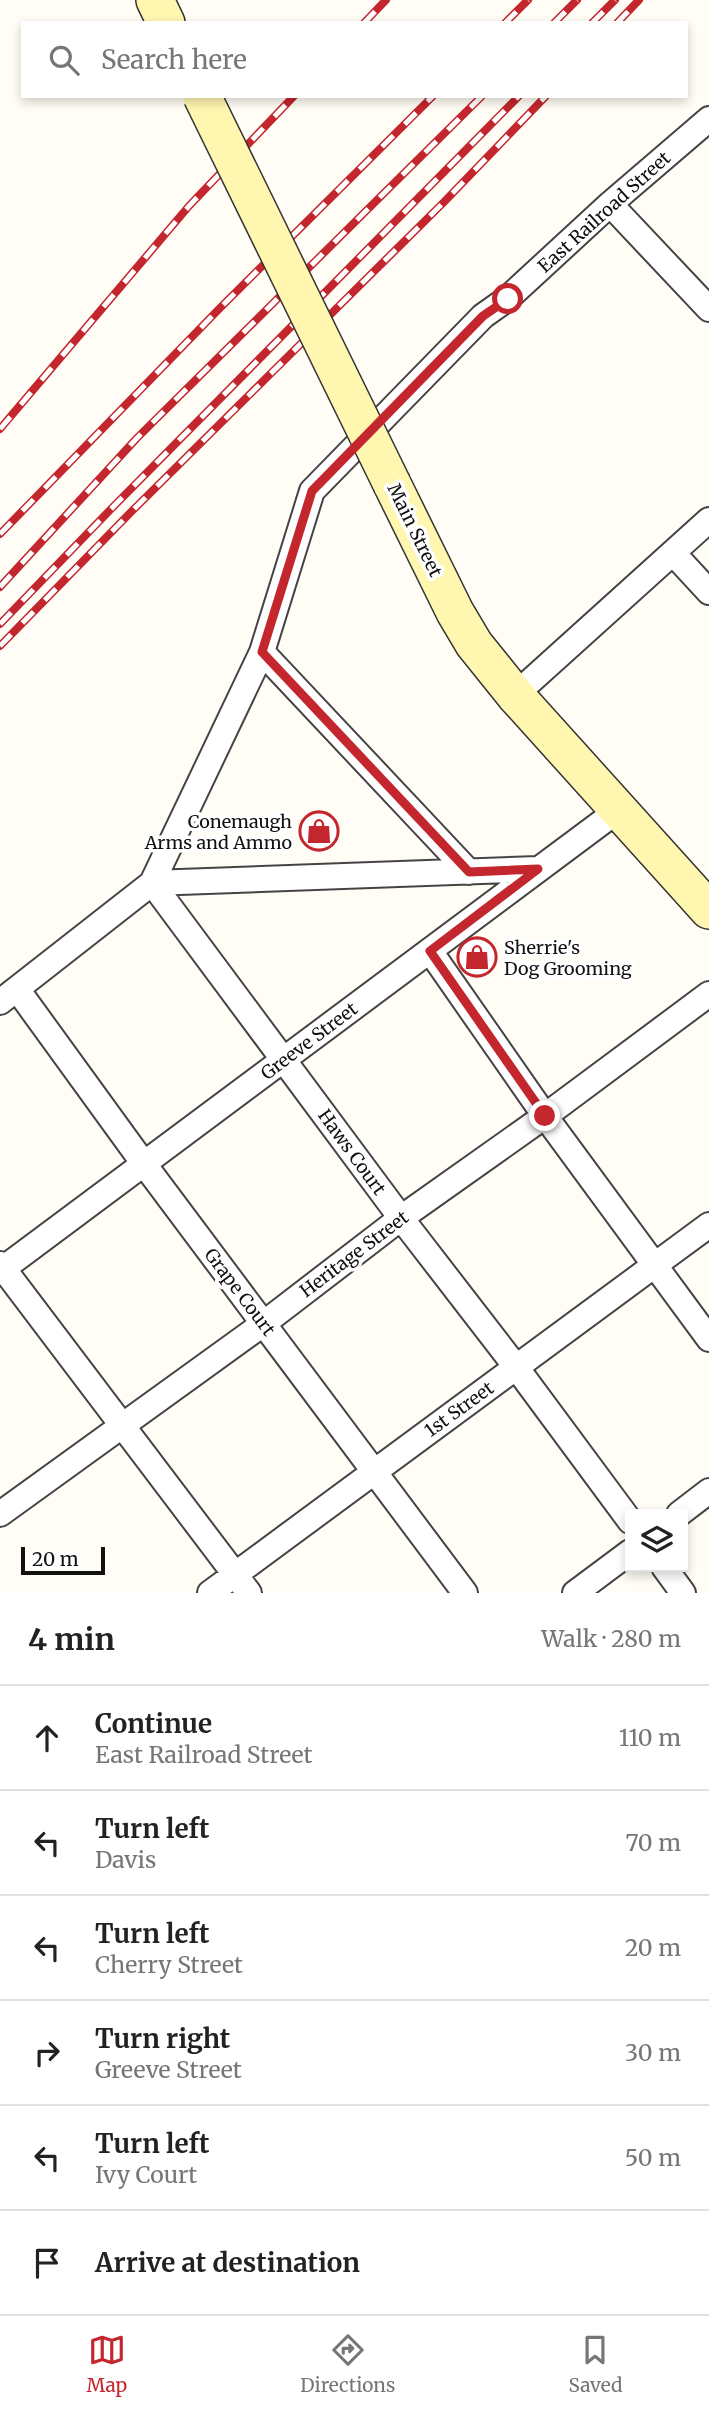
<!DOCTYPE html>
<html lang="en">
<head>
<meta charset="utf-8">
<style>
  body { margin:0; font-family:Merriweather,serif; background:#f6f6f6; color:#222 }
  .controls { position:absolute; right:21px; bottom:21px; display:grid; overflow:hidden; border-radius:0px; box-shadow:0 4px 10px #0003 }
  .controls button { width:63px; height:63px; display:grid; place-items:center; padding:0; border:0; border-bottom:2px solid #e0e0e0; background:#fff; color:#222; font:35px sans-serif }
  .scale { position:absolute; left:21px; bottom:18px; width:84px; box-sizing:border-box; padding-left:7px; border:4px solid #111; border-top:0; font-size:19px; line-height:24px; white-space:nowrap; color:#111; -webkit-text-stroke:5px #fff; paint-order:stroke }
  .stop { position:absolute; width:21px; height:21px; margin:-16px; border:5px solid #c4262e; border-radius:50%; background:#fff }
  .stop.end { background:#c4262e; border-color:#fff; box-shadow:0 2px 7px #0008 }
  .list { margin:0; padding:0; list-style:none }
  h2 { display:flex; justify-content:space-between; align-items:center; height:91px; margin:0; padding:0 28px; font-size:30px }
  h2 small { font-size:23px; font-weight:400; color:#767676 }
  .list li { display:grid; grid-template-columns:46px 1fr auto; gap:21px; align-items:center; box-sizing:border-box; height:105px; padding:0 28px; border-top:2px solid #e0e0e0 }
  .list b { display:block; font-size:26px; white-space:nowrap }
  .list p { margin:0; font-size:23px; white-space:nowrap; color:#767676 }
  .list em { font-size:23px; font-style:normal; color:#767676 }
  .icon { flex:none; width:38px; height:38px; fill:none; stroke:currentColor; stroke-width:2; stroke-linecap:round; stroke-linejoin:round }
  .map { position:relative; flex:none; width:709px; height:1593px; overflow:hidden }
  .search { position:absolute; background:#fff; box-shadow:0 4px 10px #0003; left:21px; right:21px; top:21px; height:77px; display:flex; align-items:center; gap:18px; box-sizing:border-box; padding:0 24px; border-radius:0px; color:#767676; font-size:26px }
  .sheet { height:721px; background:#fff }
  nav { display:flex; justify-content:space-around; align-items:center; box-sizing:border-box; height:98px; border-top:2px solid #e0e0e0; background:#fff; font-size:19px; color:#767676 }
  nav a { display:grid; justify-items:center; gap:4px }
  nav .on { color:#c4262e }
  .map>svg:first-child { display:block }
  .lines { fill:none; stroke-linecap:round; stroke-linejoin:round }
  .minor-casing { stroke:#444; stroke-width:28 }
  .secondary-casing { stroke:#333; stroke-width:40 }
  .minor { stroke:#fff; stroke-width:24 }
  .secondary { stroke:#fff6b0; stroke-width:37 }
  .rail-casing { stroke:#c4262e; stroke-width:8 }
  .rail { stroke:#fff; stroke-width:5; stroke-dasharray:16; stroke-linecap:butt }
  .secondary-bridge-casing { stroke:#333; stroke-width:40; stroke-linecap:butt }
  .secondary-bridge { stroke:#fff6b0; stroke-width:37 }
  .route { stroke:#c4262e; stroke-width:9 }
  .labels { text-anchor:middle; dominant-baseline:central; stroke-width:7; stroke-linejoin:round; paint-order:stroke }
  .street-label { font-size:18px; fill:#111; stroke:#fff }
  .poi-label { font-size:18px; fill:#111; stroke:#fff; text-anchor:end }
</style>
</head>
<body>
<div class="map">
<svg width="709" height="1593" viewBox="0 0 709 1593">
  <rect width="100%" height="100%" fill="#fffdf5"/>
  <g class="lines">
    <!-- minor casing -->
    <g class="minor-casing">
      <path id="minor" d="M610 204 709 309
        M673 553 709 592
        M262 652 469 872
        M515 695 709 520
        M152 883 401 1218 516 1367 630 1521
        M152 883 538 869
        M430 951 545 1116 709 1339
        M17 989 144 1164 465 1593
        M0 1002 152 883 262 652 312 491 483 316 507 299 610 204 709 119
        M0 1264 249 1593
        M0 1271 617 811
        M0 1514 263 1324 401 1218 545 1116 709 994
        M679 1514 709 1491
        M664 1567 683 1593
        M210 1593 709 1225
        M575 1593 630 1552"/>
    </g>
    <!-- secondary casing -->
    <g class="secondary-casing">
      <path id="secondary" d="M155 0 166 23
        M392 484 455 612 474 644 515 695 709 910"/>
    </g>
    <!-- minor -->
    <use href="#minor" class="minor"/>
    <!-- secondary -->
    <use href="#secondary" class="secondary"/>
    <!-- rail casing -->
    <g class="rail-casing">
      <path id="rail" d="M364 23 386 0
        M505 23 528 0
        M554 23 577 0
        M592 23 615 0
        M617 23 639 0
        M0 429 189 206 294 96
        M0 534 220 308 433 96
        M0 587 137 438 482 96
        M0 624 111 509 519 96
        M0 646 133 510 444 202 546 96"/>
    </g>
    <!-- rail -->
    <use href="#rail" class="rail"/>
    <!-- secondary-bridge casing -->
    <g class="secondary-bridge-casing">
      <path id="secondary-bridge" d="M202 96 392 484"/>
    </g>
    <!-- secondary-bridge -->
    <use href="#secondary-bridge" class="secondary-bridge"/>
  </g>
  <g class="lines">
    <!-- route -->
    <path class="route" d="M508 299 483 316 312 491 262 652 469 872 538 869 430 951 545 1116"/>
  </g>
  <!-- icons -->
  <defs>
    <g id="shop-ring" transform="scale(2.0125)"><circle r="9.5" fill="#fff" stroke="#c4262e" stroke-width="1.5"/><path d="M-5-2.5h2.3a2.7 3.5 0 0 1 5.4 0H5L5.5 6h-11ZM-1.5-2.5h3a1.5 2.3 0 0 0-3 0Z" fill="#c4262e"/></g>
  </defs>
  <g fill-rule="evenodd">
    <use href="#shop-ring" x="319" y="831"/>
    <use href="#shop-ring" x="477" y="957"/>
  </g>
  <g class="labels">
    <!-- street labels -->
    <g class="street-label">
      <text transform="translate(604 212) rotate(-42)">East Railroad Street</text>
      <text transform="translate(415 530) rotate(64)">Main Street</text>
      <text transform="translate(309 1041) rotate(-37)">Greeve Street</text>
      <text transform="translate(352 1152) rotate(54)">Haws Court</text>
      <text transform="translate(354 1254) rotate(-37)">Heritage Street</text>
      <text transform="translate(240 1292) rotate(53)">Grape Court</text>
      <text transform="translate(459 1409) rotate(-36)">1st Street</text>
    </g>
    <!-- poi labels -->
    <g class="poi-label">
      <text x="292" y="821">Conemaugh<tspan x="292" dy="21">Arms and Ammo</tspan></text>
      <text x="504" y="947" text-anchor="start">Sherrie's<tspan x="504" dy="21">Dog Grooming</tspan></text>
    </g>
  </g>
</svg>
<div class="controls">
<button><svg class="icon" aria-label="layers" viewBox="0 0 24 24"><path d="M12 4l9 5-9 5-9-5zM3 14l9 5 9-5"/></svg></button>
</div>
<div class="scale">20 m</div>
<div class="stop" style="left:508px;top:299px"></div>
<div class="stop end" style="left:545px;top:1116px"></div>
<div class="search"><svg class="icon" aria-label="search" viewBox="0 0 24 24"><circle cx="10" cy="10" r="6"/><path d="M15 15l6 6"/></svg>Search here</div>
</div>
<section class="sheet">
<h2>4 min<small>Walk · 280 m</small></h2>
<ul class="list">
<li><svg class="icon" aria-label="ahead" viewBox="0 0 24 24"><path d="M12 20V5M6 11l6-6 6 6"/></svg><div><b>Continue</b><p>East Railroad Street</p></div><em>110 m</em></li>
<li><svg class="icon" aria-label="left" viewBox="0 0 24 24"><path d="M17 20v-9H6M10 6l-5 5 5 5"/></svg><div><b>Turn left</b><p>Davis</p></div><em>70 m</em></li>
<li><svg class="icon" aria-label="left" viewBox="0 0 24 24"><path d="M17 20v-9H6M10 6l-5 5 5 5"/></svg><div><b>Turn left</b><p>Cherry Street</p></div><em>20 m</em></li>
<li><svg class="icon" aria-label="right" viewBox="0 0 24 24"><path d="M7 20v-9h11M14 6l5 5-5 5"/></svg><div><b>Turn right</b><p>Greeve Street</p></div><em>30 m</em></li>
<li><svg class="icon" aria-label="left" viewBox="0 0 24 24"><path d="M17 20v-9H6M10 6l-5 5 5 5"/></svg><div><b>Turn left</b><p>Ivy Court</p></div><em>50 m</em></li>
<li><svg class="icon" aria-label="arrive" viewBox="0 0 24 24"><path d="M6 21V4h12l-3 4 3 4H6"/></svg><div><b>Arrive at destination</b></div></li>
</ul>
</section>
<nav>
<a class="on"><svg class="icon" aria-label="map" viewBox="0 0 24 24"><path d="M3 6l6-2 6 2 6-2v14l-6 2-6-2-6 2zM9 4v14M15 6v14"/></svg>Map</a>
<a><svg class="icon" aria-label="directions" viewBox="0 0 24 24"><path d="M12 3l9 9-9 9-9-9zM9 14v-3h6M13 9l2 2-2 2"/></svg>Directions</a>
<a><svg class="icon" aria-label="saved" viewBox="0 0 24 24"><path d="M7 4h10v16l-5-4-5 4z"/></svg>Saved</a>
</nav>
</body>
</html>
